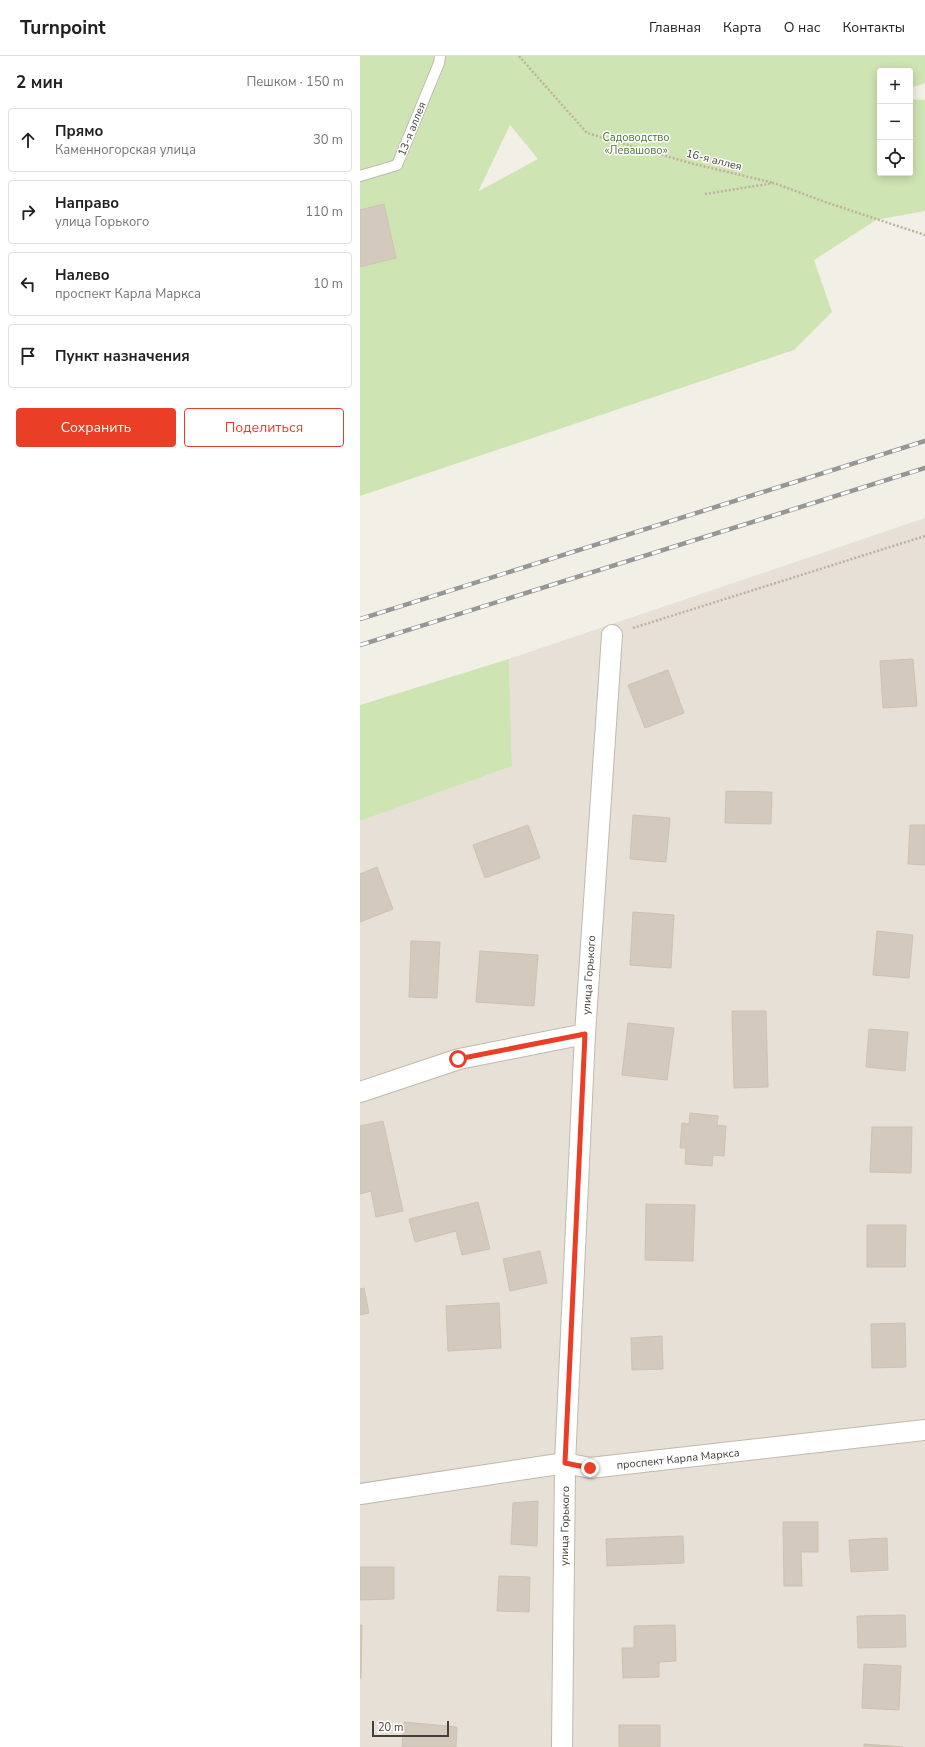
<!DOCTYPE html>
<html lang="ru">
<head>
<meta charset="utf-8">
<style>
  body { margin:0; font-family:"Nunito Sans",sans-serif; background:#f6f6f6; color:#202124 }
  .controls { position:absolute; right:12px; top:12px; display:grid; overflow:hidden; border-radius:4px; box-shadow:0 2px 10px #0003 }
  .controls button { width:36px; height:36px; display:grid; place-items:center; padding:0; border:0; border-bottom:1px solid #e0e0e0; background:#fff; color:#202124; font:20px sans-serif }
  .scale { position:absolute; left:12px; bottom:10px; width:77px; box-sizing:border-box; padding-left:4px; border:2px solid #453f37; border-top:0; font-size:11px; line-height:14px; white-space:nowrap; color:#453f37; -webkit-text-stroke:3px #fff; paint-order:stroke }
  .stop { position:absolute; width:12px; height:12px; margin:-9px; border:3px solid #ea3e26; border-radius:50%; background:#fff }
  .stop.end { background:#ea3e26; border-color:#fff; box-shadow:0 1px 4px #0008 }
  .list { margin:0; padding:0; list-style:none }
  h2 { display:flex; justify-content:space-between; align-items:center; height:52px; margin:0; padding:0 16px; font-size:17px }
  h2 small { font-size:13px; font-weight:400; color:#757577 }
  .list li { display:grid; grid-template-columns:26px 1fr auto; gap:12px; align-items:center; box-sizing:border-box; height:64px; margin:0 8px 8px; padding:0 8px; border:1px solid #e0e0e0; border-radius:4px }
  .list b { display:block; font-size:15px; white-space:nowrap }
  .list p { margin:0; font-size:13px; white-space:nowrap; color:#757577 }
  .list em { font-size:13px; font-style:normal; color:#757577 }
  .actions { display:flex; gap:8px; padding:12px 16px }
  .actions a { flex:1; padding:9px 0; border:1px solid #ea3e26; border-radius:4px; text-align:center; font-size:14px; color:#ea3e26 }
  .actions .main { background:#ea3e26; color:#fff }
  .icon { flex:none; width:22px; height:22px; fill:none; stroke:currentColor; stroke-width:2; stroke-linecap:round; stroke-linejoin:round }
  .map { position:relative; flex:none; width:565px; height:1691px; overflow:hidden }
  header { display:flex; align-items:center; gap:24px; box-sizing:border-box; height:56px; padding:0 20px; background:#fff; border-bottom:1px solid #e0e0e0 }
  header strong { font-size:19px }
  nav { display:flex; gap:22px; margin-inline-start:auto; font-size:14px }
  main { display:flex }
  aside { flex:1; background:#fff }
  .map>svg:first-child { display:block }
  .residential { fill:#e6e0d6 }
  .green { fill:#cfe4b3; fill-rule:evenodd }
  .building { fill:#d3cabd; stroke:#cdc2b1 }
  .lines { fill:none; stroke-linecap:round; stroke-linejoin:round }
  .lane-casing { stroke:#c0b9ad; stroke-width:12 }
  .street-casing { stroke:#c0b9ad; stroke-width:22 }
  .path { stroke:#beb19d; stroke-width:2.5; stroke-dasharray:2 2; stroke-linecap:butt }
  .lane { stroke:#fff; stroke-width:10 }
  .street { stroke:#fff; stroke-width:20 }
  .rail-casing { stroke:#969696; stroke-width:4.5 }
  .rail { stroke:#fff; stroke-width:3; stroke-dasharray:9; stroke-linecap:butt }
  .route { stroke:#ea3e26; stroke-width:5 }
  .labels { text-anchor:middle; dominant-baseline:central; stroke-width:3; stroke-linejoin:round; paint-order:stroke }
  .street-label { font-size:11px; fill:#453f37; stroke:#fff }
  .park-label { font-size:11px; fill:#4a732e; stroke:#fff }
</style>
</head>
<body>
<header>
<strong>Turnpoint</strong>
<nav><a>Главная</a><a>Карта</a><a>О нас</a><a>Контакты</a></nav>
</header>
<main>
<aside>
<h2>2 мин<small>Пешком · 150 m</small></h2>
<ul class="list">
<li><svg class="icon" aria-label="ahead" viewBox="0 0 24 24"><path d="M12 20V5M6 11l6-6 6 6"/></svg><div><b>Прямо</b><p>Каменногорская улица</p></div><em>30 m</em></li>
<li><svg class="icon" aria-label="right" viewBox="0 0 24 24"><path d="M7 20v-9h11M14 6l5 5-5 5"/></svg><div><b>Направо</b><p>улица Горького</p></div><em>110 m</em></li>
<li><svg class="icon" aria-label="left" viewBox="0 0 24 24"><path d="M17 20v-9H6M10 6l-5 5 5 5"/></svg><div><b>Налево</b><p>проспект Карла Маркса</p></div><em>10 m</em></li>
<li><svg class="icon" aria-label="arrive" viewBox="0 0 24 24"><path d="M6 21V4h12l-3 4 3 4H6"/></svg><div><b>Пункт назначения</b></div></li>
</ul>
<div class="actions"><a class="main">Сохранить</a><a>Поделиться</a></div>
</aside>
<div class="map">
<svg width="565" height="1691" viewBox="0 0 565 1691">
  <rect width="100%" height="100%" fill="#f2efe7"/>
  <!-- residential -->
  <path class="residential" d="M565 462V1691H0V765L152 710 149 603Z"/>
  <!-- green -->
  <path class="green" d="M0 0H565V27L550 32V15H520V40L516 41 520 42V117H550V43L565 44V155L516 164 454 204 472 256 434 294 0 440ZM150 69 178 103 119 135V134Z
    M149 603 152 710 0 765V649Z"/>
  <!-- building -->
  <path class="building" d="M24 148 36 202 0 211V154Z
    M553 603 557 650 523 652 520 605Z
    M308 614 324 657 285 672 268 629Z
    M366 735 412 736 411 768 365 767Z
    M273 759 310 762 306 806 270 803Z
    M168 769 180 802 125 822 113 789Z
    M550 769H565V809L548 808Z
    M17 811 33 853 0 866V818Z
    M273 856 314 859 311 912 270 909Z
    M517 875 553 879 549 922 513 919Z
    M51 885 80 886 77 942 49 941Z
    M120 895 178 899 174 950 116 946Z
    M372 955H406L408 1031 374 1032Z
    M268 967 314 972 307 1024 262 1019Z
    M509 973 548 976 545 1015 506 1011Z
    M330 1057 358 1060 357 1069 366 1070 364 1100 353 1099 352 1110 325 1108 326 1092H320L322 1067 329 1068Z
    M23 1065 43 1155 16 1161 11 1135 0 1138V1070Z
    M512 1071H552L551 1117 510 1116Z
    M118 1146 130 1193 102 1199 96 1175 55 1186 49 1163Z
    M286 1148 335 1149 333 1205 285 1204Z
    M507 1169H546L545 1211H507Z
    M180 1195 187 1227 150 1235 143 1203Z
    M4 1232 9 1257 0 1259V1233Z
    M139 1247 141 1292 88 1295 86 1250Z
    M545 1267 546 1311 512 1312 511 1268Z
    M302 1280 303 1313 272 1314 271 1282Z
    M178 1445 177 1490 151 1488 153 1447Z
    M423 1466H458V1496H441L442 1530H424Z
    M323 1480 324 1507 247 1510 246 1483Z
    M527 1482 528 1514 491 1516 489 1484Z
    M0 1511H34V1543L0 1544Z
    M139 1520 170 1521 169 1556 137 1555Z
    M545 1559 546 1591 498 1592 497 1560Z
    M0 1569H2L1 1622H0Z
    M315 1569 316 1605 299 1606V1621L263 1622 262 1592H274V1570Z
    M504 1608 541 1610 539 1654 502 1652Z
    M44 1666 97 1671 96 1691H42Z
    M259 1669H300V1691H259Z
    M504 1688 543 1691H504Z"/>
  <g class="lines">
    <!-- lane casing -->
    <g class="lane-casing">
      <path id="lane" d="M0 120 37 109 79 7 80 0"/>
    </g>
    <!-- street casing -->
    <g class="street-casing">
      <path id="street" d="M0 1036 99 1003 225 978
        M0 1438 205 1407 230 1412 565 1374
        M202 1691 205 1407 225 978 252 579"/>
    </g>
    <!-- path -->
    <path class="path" d="M159 0 227 77 330 107 414 127
      M345 138 414 127 468 147 565 179
      M273 572 565 480"/>
    <!-- lane -->
    <use href="#lane" class="lane"/>
    <!-- street -->
    <use href="#street" class="street"/>
    <!-- rail casing -->
    <g class="rail-casing">
      <path id="rail" d="M0 563 565 385
        M0 589 565 412"/>
    </g>
    <!-- rail -->
    <use href="#rail" class="rail"/>
  </g>
  <g class="lines">
    <!-- route -->
    <path class="route" d="M98 1003 225 978 205 1407 230 1412"/>
  </g>
  <g class="labels">
    <!-- street labels -->
    <g class="street-label">
      <text transform="translate(52 73) rotate(-68)">13-я аллея</text>
      <text transform="translate(354 104) rotate(14)">16-я аллея</text>
      <text transform="translate(229 919) rotate(-86)">улица Горького</text>
      <text transform="translate(318 1403) rotate(-6)">проспект Карла Маркса</text>
      <text transform="translate(205 1470) rotate(-89)">улица Горького</text>
    </g>
    <!-- park labels -->
    <g class="park-label">
      <text x="276" y="81">Садоводство<tspan x="276" dy="13">«Левашово»</tspan></text>
    </g>
  </g>
</svg>
<div class="controls">
<button>+</button>
<button>−</button>
<button><svg class="icon" aria-label="locate" viewBox="0 0 24 24"><circle cx="12" cy="12" r="6"/><path d="M12 2v4M12 18v4M2 12h4M18 12h4"/></svg></button>
</div>
<div class="scale">20 m</div>
<div class="stop" style="left:98px;top:1003px"></div>
<div class="stop end" style="left:230px;top:1412px"></div>
</div>
</main>
</body>
</html>
